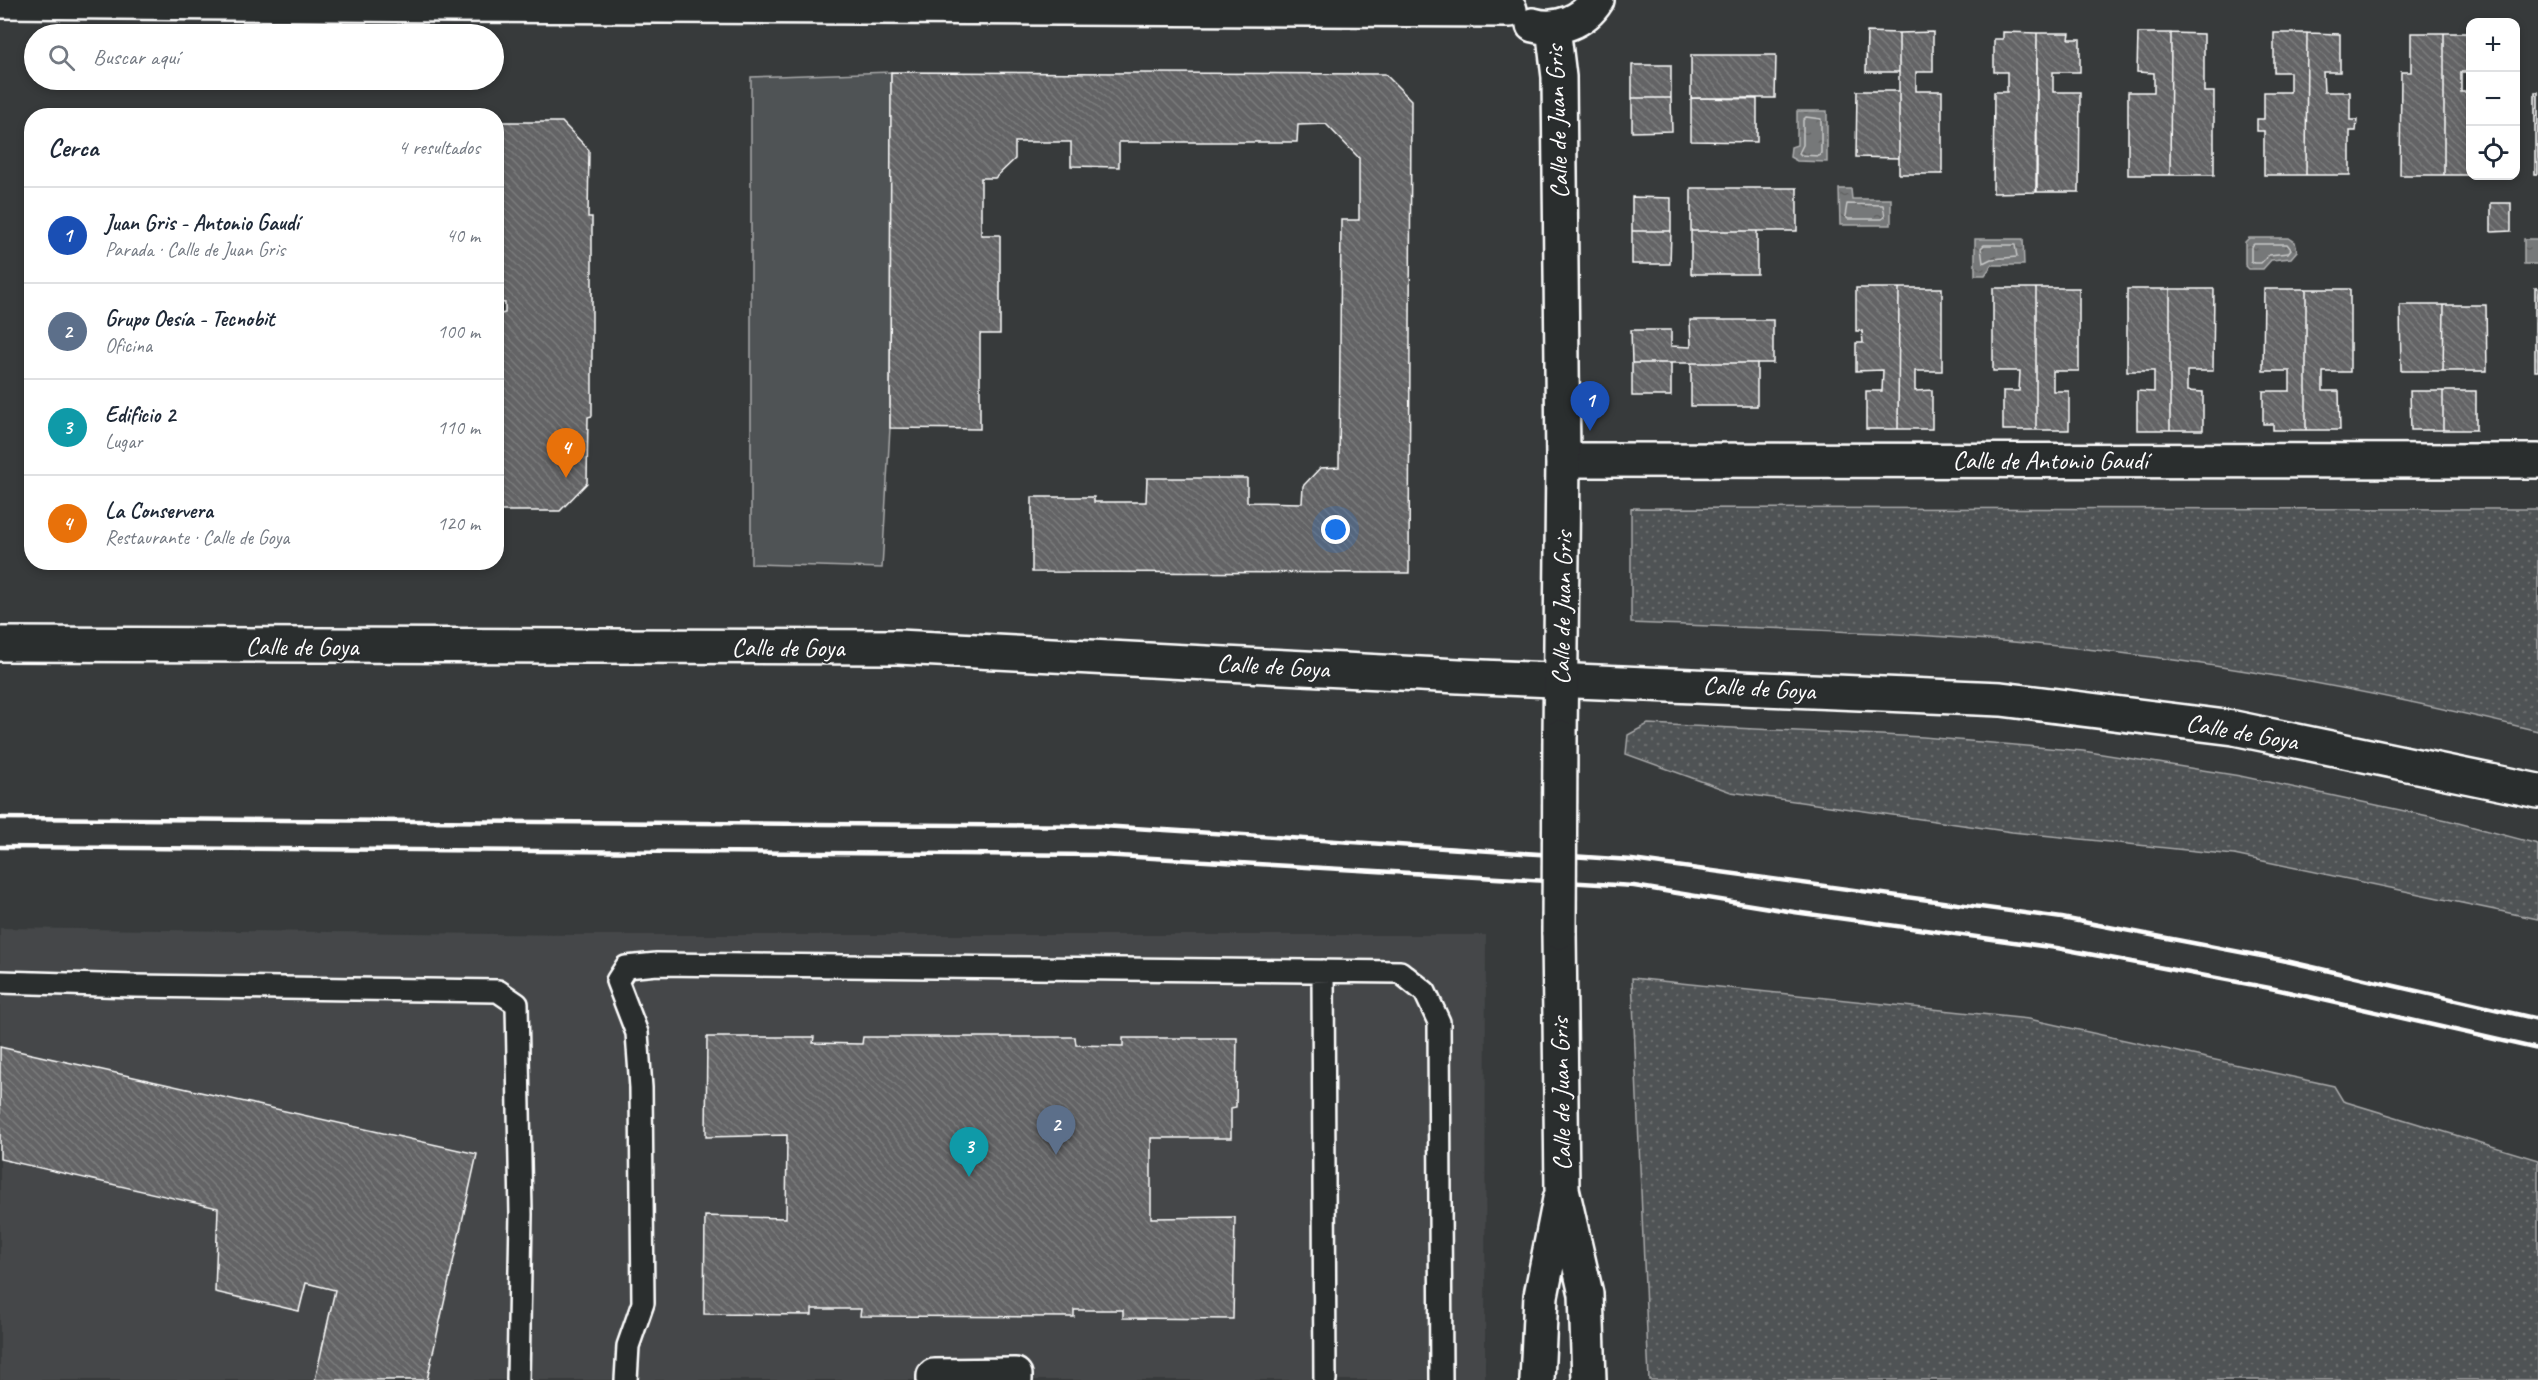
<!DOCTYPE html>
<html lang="es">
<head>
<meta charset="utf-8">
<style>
  body { margin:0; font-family:Caveat,sans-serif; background:#f2f2f3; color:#1f2937 }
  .controls { position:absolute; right:18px; top:18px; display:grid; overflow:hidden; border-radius:12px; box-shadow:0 3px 9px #0003 }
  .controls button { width:54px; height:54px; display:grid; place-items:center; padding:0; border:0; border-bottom:2px solid #e0e1e3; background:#fff; color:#1f2937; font:30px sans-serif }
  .you { position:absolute; left:1336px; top:530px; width:21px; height:21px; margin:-15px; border:4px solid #fff; border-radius:50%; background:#1a73e8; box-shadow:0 0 0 9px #1a73e833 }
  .badge { display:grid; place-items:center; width:39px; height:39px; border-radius:50%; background:#1a73e8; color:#fff; font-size:20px; font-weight:700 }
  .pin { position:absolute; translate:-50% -50px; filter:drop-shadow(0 2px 3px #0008) }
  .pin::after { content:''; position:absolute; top:32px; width:21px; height:18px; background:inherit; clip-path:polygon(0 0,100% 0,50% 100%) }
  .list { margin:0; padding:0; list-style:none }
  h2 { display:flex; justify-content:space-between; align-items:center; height:78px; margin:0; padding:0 24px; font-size:26px }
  h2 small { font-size:20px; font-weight:400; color:#747a83 }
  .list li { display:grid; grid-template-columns:39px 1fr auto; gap:18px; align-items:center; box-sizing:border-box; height:96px; padding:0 24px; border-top:2px solid #e0e1e3 }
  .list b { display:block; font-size:22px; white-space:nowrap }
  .list p { margin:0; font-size:20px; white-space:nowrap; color:#747a83 }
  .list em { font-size:20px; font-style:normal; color:#747a83 }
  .icon { flex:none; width:33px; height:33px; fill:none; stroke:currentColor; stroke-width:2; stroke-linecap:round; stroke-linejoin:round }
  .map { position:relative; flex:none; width:2538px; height:1380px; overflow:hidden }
  .search { position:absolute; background:#fff; box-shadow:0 3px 9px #0003; left:24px; top:24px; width:480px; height:66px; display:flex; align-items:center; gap:15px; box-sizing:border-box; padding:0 21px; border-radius:33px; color:#747a83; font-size:22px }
  .panel { position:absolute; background:#fff; box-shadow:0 3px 9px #0003; left:24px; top:108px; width:480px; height:462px; border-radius:24px }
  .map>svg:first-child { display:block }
  .built { fill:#444748 }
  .grass { fill:url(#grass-dots); stroke:#a8a9aa; stroke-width:1.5 }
  .green { fill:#505354; stroke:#a8a9aa; stroke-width:1.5 }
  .water { fill:url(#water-ripples); stroke:#adaeaf; stroke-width:1.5 }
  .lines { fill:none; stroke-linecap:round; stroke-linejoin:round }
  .shore { stroke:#c8c9c9; stroke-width:1.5 }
  .building { fill:url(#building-back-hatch); stroke:#fff; stroke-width:1.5 }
  .lane-casing { stroke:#fff; stroke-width:26 }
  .street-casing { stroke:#fff; stroke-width:38 }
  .secondary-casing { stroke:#fff; stroke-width:38 }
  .lane { stroke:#2a2d2e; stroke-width:21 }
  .street { stroke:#2a2d2e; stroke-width:33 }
  .secondary { stroke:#2a2d2e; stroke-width:33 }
  .rail { stroke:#fff; stroke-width:4.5 }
  .secondary-bridge-casing { stroke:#fff; stroke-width:38; stroke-linecap:butt }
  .secondary-bridge { stroke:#2a2d2e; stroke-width:33 }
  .labels { text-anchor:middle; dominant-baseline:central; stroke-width:4.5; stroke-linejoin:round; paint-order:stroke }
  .street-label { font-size:26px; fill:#fff; stroke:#2a2d2e }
</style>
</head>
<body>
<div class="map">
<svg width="2538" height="1380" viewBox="0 0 2538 1380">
  <defs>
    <pattern id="grass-dots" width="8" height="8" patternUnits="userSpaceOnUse" patternTransform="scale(1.5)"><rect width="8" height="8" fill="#505354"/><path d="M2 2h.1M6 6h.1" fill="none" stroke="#6a6d6e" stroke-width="1.8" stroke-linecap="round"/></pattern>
    <pattern id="water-ripples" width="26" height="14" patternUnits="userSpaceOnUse" patternTransform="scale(1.5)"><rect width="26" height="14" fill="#767879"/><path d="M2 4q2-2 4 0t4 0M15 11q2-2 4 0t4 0" fill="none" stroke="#616262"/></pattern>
    <pattern id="building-back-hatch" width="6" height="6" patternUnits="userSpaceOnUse" patternTransform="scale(1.5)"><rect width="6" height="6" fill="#636465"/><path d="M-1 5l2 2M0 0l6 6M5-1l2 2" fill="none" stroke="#7a7b7c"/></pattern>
  </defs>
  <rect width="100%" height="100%" fill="#373a3b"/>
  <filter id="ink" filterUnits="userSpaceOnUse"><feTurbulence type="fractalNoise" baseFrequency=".0167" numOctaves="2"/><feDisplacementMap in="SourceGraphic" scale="12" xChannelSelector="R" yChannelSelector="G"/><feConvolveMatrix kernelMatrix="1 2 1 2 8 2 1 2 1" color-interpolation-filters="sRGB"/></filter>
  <g filter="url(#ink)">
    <!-- built -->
    <path class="built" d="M0 928 576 935H1486L1485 1380H0Z"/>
    <!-- grass -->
    <path class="grass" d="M1631 508 2538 509V731C2398 697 2256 669 2113 652 1954 633 1791 629 1631 623Z
      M1648 724 1923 737 2083 751 2240 776 2447 820 2538 844V919L2234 855 2012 832 1731 792 1626 754 1628 735Z
      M1632 978 2029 1019 2334 1086 2343 1101 2538 1160V1380H1649Z"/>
    <!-- green -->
    <path class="green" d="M891 72 890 428 882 568 751 564V77Z"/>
    <!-- water -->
    <path class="water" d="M1797 111H1827V162L1797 161 1790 157 1791 147 1797 145Z
      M1839 189H1851L1852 199H1891V225H1840Z
      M2249 238H2289L2295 242 2297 251 2291 258 2271 260 2263 269H2249L2245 265V242Z
      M1975 239H2023L2024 265H1992L1985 275H1975Z
      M2524 239H2538V264H2524Z"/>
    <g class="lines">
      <!-- shore -->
      <path class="shore" d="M1806 117 1821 119V153L1819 156 1801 155 1799 153 1803 145V120Z
        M1847 204 1883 205 1885 217 1882 219H1848L1845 216Z
        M2254 244H2287L2291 249 2288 253 2269 255 2261 263H2254L2251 261V247Z
        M1984 245H2015L2017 257 1991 259 1983 263 1981 248Z"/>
    </g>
    <!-- building -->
    <path class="building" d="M1867 32 1899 33V72H1866Z
      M1933 32V72H1916V91H1942V174H1899V33Z
      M2003 32 2037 33V192L1993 193 1994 92H2007V72H1994V39H2003Z
      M2037 33H2070L2069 39H2080V72H2053V92H2080L2079 192H2036Z
      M2138 33H2171L2170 175H2128V92H2154V73L2137 72Z
      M2171 33 2204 34V92H2214V175H2170Z
      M2274 33H2307L2306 175H2264V131H2257V119H2264V92H2290V72H2274Z
      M2307 33 2340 34V72H2323L2324 92H2350V120H2357L2356 131H2350V175H2306Z
      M2411 33H2444V175H2400L2401 72H2411Z
      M2444 33H2470V72H2461V92H2470V175H2444Z
      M1691 55H1776L1775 98H1691Z
      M1632 65H1671V98H1632Z
      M891 72 1385 74 1411 100 1409 573 1032 572V497H1094V502H1146L1147 478H1247V502L1302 503 1303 486 1320 468 1339 467 1341 220H1359V158L1326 124 1298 125 1297 142H1119V167L1071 166V142H1015V159L995 178H981V235H1000V334H980V429L890 428Z
      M1857 91H1899V158L1856 157Z
      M2535 92H2538V174H2535Z
      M1632 98H1671L1672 131 1632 132Z
      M1691 98 1757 99V142L1691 141Z
      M496 118H499V122H562L589 150 588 217H592V416L588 417 587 483 560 511H497L496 515V415H501V379H497V315L505 313V303L498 302V238H502V219H497L496 209Z
      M1691 188H1797V231H1691Z
      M1632 197 1671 198V231H1632Z
      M2491 203H2511V231L2491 232Z
      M1632 231H1671L1670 264H1632Z
      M1691 231H1757V274H1691Z
      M1856 288H1899L1898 429H1866V391H1882L1883 370 1856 371V343H1863L1862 331H1856Z
      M1899 288H1942V371H1915V391L1932 390V429H1898Z
      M1993 288H2036V430H2003V391H2019L2020 371H1993Z
      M2036 288H2079V371H2053V391H2069V430H2036Z
      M2535 288H2538V371H2535Z
      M2127 289H2170V430H2137V391L2154 392V371H2127Z
      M2170 289H2214L2213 371H2187V391L2203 392V430H2170Z
      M2264 289H2306V430H2273V424H2263V391H2290V371H2263Z
      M2306 289H2350V372H2323V391H2339L2340 430H2306Z
      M2400 305H2444L2443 371H2401Z
      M2444 305H2486L2487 371H2443Z
      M1690 320H1773V363H1632L1631 330H1671V346L1691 347Z
      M1632 363H1671V396H1632Z
      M1691 363H1757V406H1691Z
      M2410 391H2443V430H2411Z
      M2443 391H2476V430H2443Z
      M707 1037H814L813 1043 862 1044 863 1037H1075L1076 1045 1123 1046V1038H1237L1236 1107 1231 1108V1138H1151V1218L1235 1217 1233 1319 1123 1318V1310H1074V1317L860 1316 861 1309H812V1315L704 1314 705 1216 786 1218 787 1135 706 1137Z
      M0 1047 477 1154 427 1380H315L335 1290 306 1283 299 1311 215 1292 218 1208 0 1159Z"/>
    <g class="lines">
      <!-- lane casing -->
      <g class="lane-casing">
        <path id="lane" d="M1323 971 1325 1380
          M0 982 134 986 498 991 517 1004 521 1214 518 1380
          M626 1380 628 1346 643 1303 641 1088 637 1033 617 981 626 967 657 964 1400 972 1425 992 1439 1022 1441 1380"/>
      </g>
      <!-- street casing -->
      <g class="street-casing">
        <path id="street" d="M1563 460 2538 461
          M0 644 898 647 1459 676 2001 699 2234 728 2538 791
          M934 1380V1376L1015 1375V1380"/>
      </g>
      <!-- secondary casing -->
      <g class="secondary-casing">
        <path id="secondary" d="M0 1 454 5 1510 10
          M1533 25C1557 32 1584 21 1597 0
          M1553 27 1559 77 1563 460 1560 737
          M1559 932 1562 1189 1586 1294 1589 1380
          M1537 1380 1541 1296 1560 1199"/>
      </g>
      <!-- lane -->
      <use href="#lane" class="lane"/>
      <!-- street -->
      <use href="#street" class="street"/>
      <!-- secondary -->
      <use href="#secondary" class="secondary"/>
      <!-- rail -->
      <path class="rail" d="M0 818 1102 826 1632 860 2062 918 2282 960 2538 1019
        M0 847 1101 855 1634 886 1794 912 2057 948 2275 989 2538 1049"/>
      <!-- secondary-bridge casing -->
      <g class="secondary-bridge-casing">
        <path id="secondary-bridge" d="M1559 932 1560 737"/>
      </g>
      <!-- secondary-bridge -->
      <use href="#secondary-bridge" class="secondary-bridge"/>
    </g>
  </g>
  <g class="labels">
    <!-- street labels -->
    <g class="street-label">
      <text transform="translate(1557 122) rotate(-92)">Calle de Juan Gris</text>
      <text x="2050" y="460">Calle de Antonio Gaudí</text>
      <text transform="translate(1562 608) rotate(-89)">Calle de Juan Gris</text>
      <text x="302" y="646">Calle de Goya</text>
      <text x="788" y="647">Calle de Goya</text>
      <text transform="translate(1273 666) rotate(3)">Calle de Goya</text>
      <text transform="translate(1759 688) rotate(3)">Calle de Goya</text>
      <text transform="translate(2242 732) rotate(10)">Calle de Goya</text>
      <text transform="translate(1561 1094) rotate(-91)">Calle de Juan Gris</text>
    </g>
  </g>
</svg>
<div class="controls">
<button>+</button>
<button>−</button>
<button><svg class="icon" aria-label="locate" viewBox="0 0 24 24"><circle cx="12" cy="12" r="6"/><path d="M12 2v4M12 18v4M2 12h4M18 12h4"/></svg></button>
</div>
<div class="you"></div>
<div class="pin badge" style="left:1590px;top:431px;background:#1a4fb4">1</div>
<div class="pin badge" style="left:1056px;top:1155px;background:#5c6f8a">2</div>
<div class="pin badge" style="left:969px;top:1177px;background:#0f9aa8">3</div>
<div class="pin badge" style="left:566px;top:478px;background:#e8710a">4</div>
<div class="search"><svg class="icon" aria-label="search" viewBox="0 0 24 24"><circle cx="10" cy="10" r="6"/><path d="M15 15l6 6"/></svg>Buscar aquí</div>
<section class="panel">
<h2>Cerca<small>4 resultados</small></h2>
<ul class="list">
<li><span class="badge" style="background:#1a4fb4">1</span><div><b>Juan Gris - Antonio Gaudí</b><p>Parada · Calle de Juan Gris</p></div><em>40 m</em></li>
<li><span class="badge" style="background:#5c6f8a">2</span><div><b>Grupo Oesía - Tecnobit</b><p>Oficina</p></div><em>100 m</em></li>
<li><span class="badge" style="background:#0f9aa8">3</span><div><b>Edificio 2</b><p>Lugar</p></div><em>110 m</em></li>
<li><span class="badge" style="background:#e8710a">4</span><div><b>La Conservera</b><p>Restaurante · Calle de Goya</p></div><em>120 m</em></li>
</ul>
</section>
</div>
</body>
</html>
